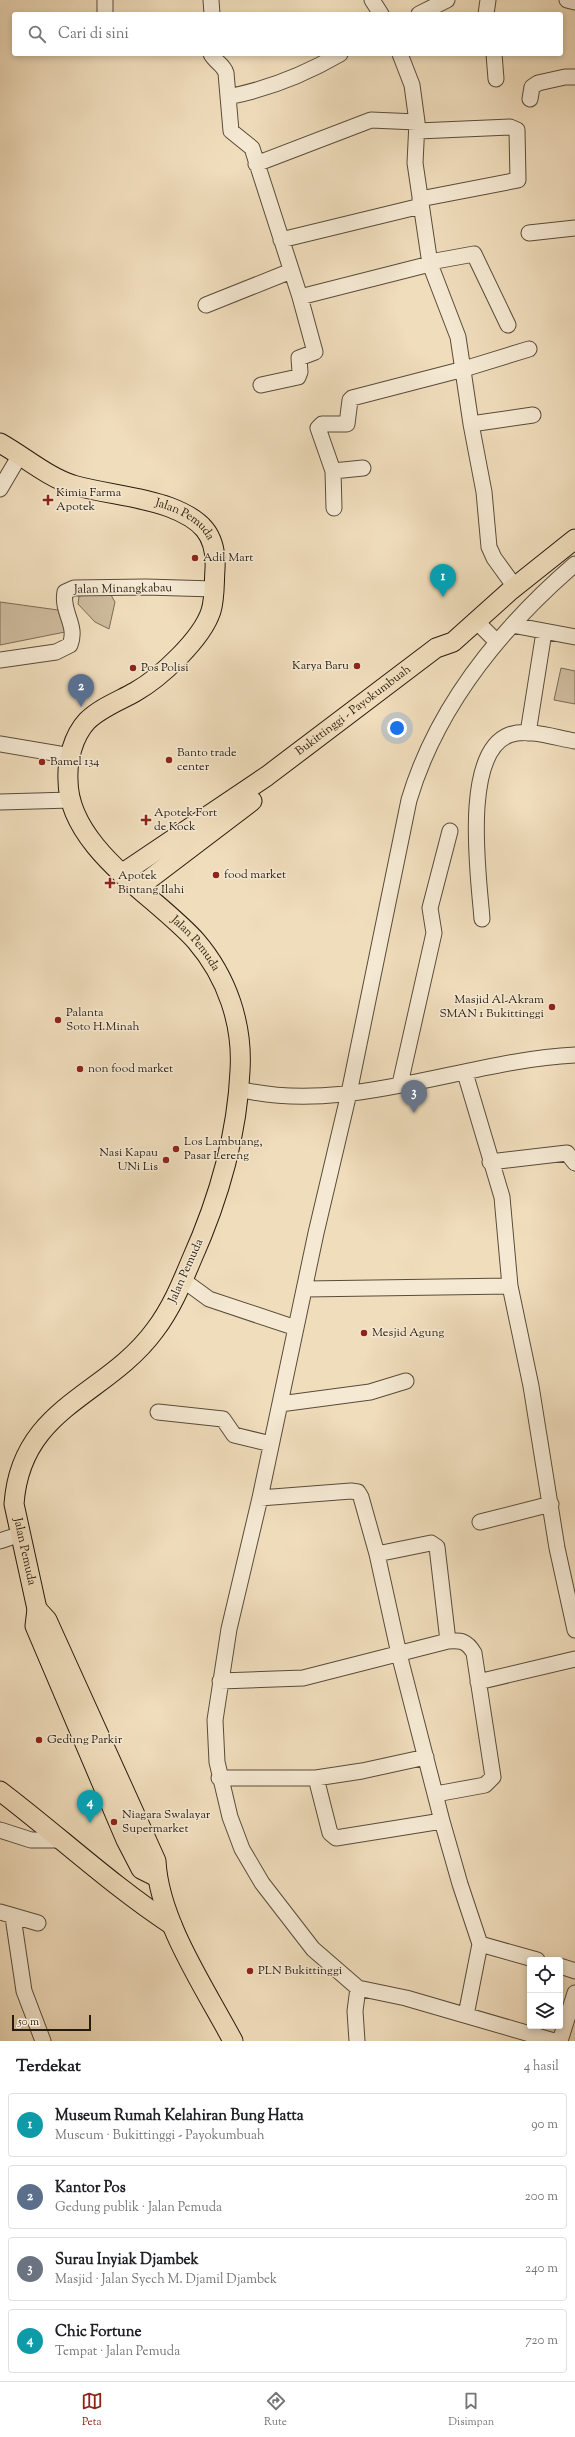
<!DOCTYPE html>
<html lang="id">
<head>
<meta charset="utf-8">
<style>
  body { margin:0; font-family:"Sorts Mill Goudy",serif; background:#f6f6f6; color:#202124 }
  .controls { position:absolute; right:12px; bottom:12px; display:grid; overflow:hidden; border-radius:4px; box-shadow:0 2px 6px #0003 }
  .controls button { width:36px; height:36px; display:grid; place-items:center; padding:0; border:0; border-bottom:1px solid #e0e0e0; background:#fff; color:#202124; font:20px sans-serif }
  .scale { position:absolute; left:12px; bottom:10px; width:79px; box-sizing:border-box; padding-left:4px; border:2px solid #271b0e; border-top:0; font-size:11px; line-height:14px; white-space:nowrap; color:#271b0e; -webkit-text-stroke:3px #f5e9d3; paint-order:stroke }
  .you { position:absolute; left:397px; top:728px; width:14px; height:14px; margin:-10px; border:3px solid #fff; border-radius:50%; background:#1a73e8; box-shadow:0 0 0 6px #1a73e833 }
  .badge { display:grid; place-items:center; width:26px; height:26px; border-radius:50%; background:#8f2418; color:#fff; font-size:13px; font-weight:700 }
  .pin { position:absolute; translate:-50% -33px; filter:drop-shadow(0 1px 2px #0008) }
  .pin::after { content:''; position:absolute; top:21px; width:14px; height:12px; background:inherit; clip-path:polygon(0 0,100% 0,50% 100%) }
  .list { margin:0; padding:0; list-style:none }
  h2 { display:flex; justify-content:space-between; align-items:center; height:52px; margin:0; padding:0 16px; font-size:17px }
  h2 small { font-size:13px; font-weight:400; color:#757577 }
  .list li { display:grid; grid-template-columns:26px 1fr auto; gap:12px; align-items:center; box-sizing:border-box; height:64px; margin:0 8px 8px; padding:0 8px; border:1px solid #e0e0e0; border-radius:4px }
  .list b { display:block; font-size:15px; white-space:nowrap }
  .list p { margin:0; font-size:13px; white-space:nowrap; color:#757577 }
  .list em { font-size:13px; font-style:normal; color:#757577 }
  .icon { flex:none; width:22px; height:22px; fill:none; stroke:currentColor; stroke-width:2; stroke-linecap:round; stroke-linejoin:round }
  .map { position:relative; flex:none; width:575px; height:2041px; overflow:hidden }
  .search { position:absolute; background:#fff; box-shadow:0 2px 6px #0003; left:12px; right:12px; top:12px; height:44px; display:flex; align-items:center; gap:10px; box-sizing:border-box; padding:0 14px; border-radius:4px; color:#757577; font-size:15px }
  .sheet { height:340px; background:#fff }
  nav { display:flex; justify-content:space-around; align-items:center; box-sizing:border-box; height:56px; border-top:1px solid #e0e0e0; background:#fff; font-size:11px; color:#757577 }
  nav a { display:grid; justify-items:center; gap:2px }
  nav .on { color:#8f2418 }
  .map>svg:first-child { display:block }
  .green { fill:#cebc9e; stroke:#7a6c56 }
  .lines { fill:none; stroke-linecap:round; stroke-linejoin:round }
  .minor-casing { stroke:#594c3a; stroke-width:17 }
  .major-casing { stroke:#271b0e; stroke-width:21 }
  .minor { stroke:#f5e9d3; stroke-width:15 }
  .major { stroke:#f0ddbc; stroke-width:19 }
  .poi-dot { fill:#8f2418; stroke:#f5e9d3; stroke-width:1.5 }
  .labels { text-anchor:middle; dominant-baseline:central; stroke-width:3; stroke-linejoin:round; paint-order:stroke }
  .poi-label { font-size:12px; fill:#271b0e; stroke:#f5e9d3; text-anchor:start }
  .street-label { font-size:12px; fill:#271b0e; stroke:#f5e9d3 }
</style>
</head>
<body>
<div class="map">
<svg width="575" height="2041" viewBox="0 0 575 2041">
  <rect width="100%" height="100%" fill="#f0ddbc"/>
  <filter id="stains"><feTurbulence type="fractalNoise" baseFrequency=".005" numOctaves="4"/><feColorMatrix values="0 0 0 0 .2 0 0 0 0 .09 0 0 0 0 .02 0 0 0 .5 -.17"/></filter>
  <radialGradient id="worn" r=".72"><stop offset=".6" stop-color="#630" stop-opacity="0"/><stop offset="1" stop-color="#630" stop-opacity=".3"/></radialGradient>
  <!-- green -->
  <path class="green" d="M88 595H111L115 602 109 629 95 622 78 604 79 596Z
    M0 602 58 610 65 632 0 645Z
    M561 668 575 671V704L554 700Z"/>
  <g class="lines">
    <!-- minor casing -->
    <g class="minor-casing">
      <path id="minor" d="M211 0 212 14
        M372 0 381 14
        M567 0 575 2
        M105 14V0
        M419 14 447 0
        M486 14 488 0
        M211 54C215 62 223 64 226 73L231 131 252 148 300 297 430 264 458 337 471 424 484 492 489 547 494 558 515 587
        M400 54 412 85 417 122 415 163 430 264
        M494 54 496 79
        M228 97C268 89 304 75 340 54
        M530 99 532 87 538 83 565 77H575
        M418 131 510 127 517 130 518 180 420 199
        M256 164 371 120 417 122
        M529 233 575 228
        M281 240 421 206
        M430 262 474 254 508 325
        M206 305 291 271
        M261 385 298 377 300 372 299 358 315 352 300 297
        M471 424 533 415
        M333 471 363 468
        M0 489 20 455
        M334 508 333 471 318 428 322 424H347L350 400 352 398 464 369 529 349
        M477 622 497 642
        M512 625 575 637
        M0 660 56 652 70 645C78 625 61 612 65 592L74 588 146 587 214 589
        M528 733 544 632
        M0 744 71 756
        M0 802 71 800
        M482 919C479 879 461 754 509 735 528 728 556 738 575 741
        M465 1073 502 1197 510 1286 531 1386 557 1548 575 1630
        M400 1084 434 933 430 908 450 831
        M239 1089C347 1116 467 1060 575 1055
        M490 1162 567 1153 575 1163
        M183 1280 209 1299 296 1328
        M305 1289 510 1286
        M280 1404 370 1392 406 1381
        M158 1412 223 1419 234 1435 271 1444
        M260 1498 351 1491 358 1492 361 1497 377 1554 399 1654 442 1821 460 1884 480 1944 466 2015
        M480 1522 551 1504
        M0 1541 21 1534
        M377 1554 431 1543 437 1547 448 1641
        M220 1681 303 1678 448 1641C461 1640 467 1641 474 1653L493 1777 485 1785 436 1794
        M478 1682 575 1659
        M219 1778H316L362 1771 426 1757
        M316 1778 330 1833 336 1838 442 1821
        M0 1830 31 1840H63
        M0 1912 38 1923
        M13 1917 24 1991 43 2041
        M480 1944 537 1960
        M560 1966 575 1971
        M357 2041 355 2011 358 1988
        M554 2041 406 1998 358 1988 313 1949 262 1883 242 1849 230 1817 217 1762 215 1720 229 1629 260 1498 316 1233 349 1093 409 800C437 706 502 627 575 564
        M560 2041 575 1993"/>
    </g>
    <!-- major casing -->
    <g class="major-casing">
      <g id="major">
        <path id="s1" d="M0 443C25 457 46 476 73 485 105 494 139 496 169 507 201 519 217 534 215 569 214 582 215 598 211 611 202 639 160 678 135 692 119 701 100 708 87 721 73 736 67 761 68 780 68 848 156 896 196 941 227 977 243 1024 240 1071 237 1138 218 1201 191 1261 181 1285 171 1309 155 1330 106 1397 21 1406 14 1504L37 1609 35 1626 126 1840 141 1869 157 1877"/>
        <path id="s2" d="M123 873 267 776 436 648 453 642 511 590 575 539"/>
        <path d="M139 887 252 801"/>
        <path d="M37 1609 47 1620 156 1861C159 1921 205 1988 233 2041"/>
        <path d="M0 1791C58 1835 111 1885 172 1925"/>
      </g>
    </g>
    <!-- minor -->
    <use href="#minor" class="minor"/>
    <!-- major -->
    <use href="#major" class="major"/>
  </g>
  <!-- markers -->
  <g class="poi-dot">
    <path d="M46 494h4v4h4v4h-4v4h-4v-4h-4v-4h4z"/>
    <circle cx="195" cy="558" r="4"/>
    <circle cx="357" cy="666" r="4"/>
    <circle cx="133" cy="668" r="4"/>
    <circle cx="169" cy="760" r="4"/>
    <circle cx="42" cy="762" r="4"/>
    <path d="M144 814h4v4h4v4h-4v4h-4v-4h-4v-4h4z"/>
    <circle cx="216" cy="875" r="4"/>
    <path d="M108 877h4v4h4v4h-4v4h-4v-4h-4v-4h4z"/>
    <circle cx="552" cy="1007" r="4"/>
    <circle cx="58" cy="1020" r="4"/>
    <circle cx="80" cy="1069" r="4"/>
    <circle cx="176" cy="1149" r="4"/>
    <circle cx="166" cy="1160" r="4"/>
    <circle cx="364" cy="1333" r="4"/>
    <circle cx="39" cy="1740" r="4"/>
    <circle cx="114" cy="1822" r="4"/>
    <circle cx="250" cy="1971" r="4"/>
  </g>
  <g class="labels">
    <!-- poi labels -->
    <g class="poi-label">
      <text x="56" y="493">Kimia Farma<tspan x="56" dy="14">Apotek</tspan></text>
      <text x="203" y="558">Adil Mart</text>
      <text x="349" y="666" text-anchor="end">Karya Baru</text>
      <text x="141" y="668">Pos Polisi</text>
      <text x="177" y="753">Banto trade<tspan x="177" dy="14">center</tspan></text>
      <text x="50" y="762">Bamel 134</text>
      <text x="154" y="813">Apotek Fort<tspan x="154" dy="14">de Kock</tspan></text>
      <text x="224" y="875">food market</text>
      <text x="118" y="876">Apotek<tspan x="118" dy="14">Bintang Ilahi</tspan></text>
      <text x="544" y="1000" text-anchor="end">Masjid Al-Akram<tspan x="544" dy="14">SMAN 1 Bukittinggi</tspan></text>
      <text x="66" y="1013">Palanta<tspan x="66" dy="14">Soto H.Minah</tspan></text>
      <text x="88" y="1069">non food market</text>
      <text x="184" y="1142">Los Lambuang,<tspan x="184" dy="14">Pasar Lereng</tspan></text>
      <text x="158" y="1153" text-anchor="end">Nasi Kapau<tspan x="158" dy="14">UNi Lis</tspan></text>
      <text x="372" y="1333">Mesjid Agung</text>
      <text x="47" y="1740">Gedung Parkir</text>
      <text x="122" y="1815">Niagara Swalayar<tspan x="122" dy="14">Supermarket</tspan></text>
      <text x="258" y="1971">PLN Bukittinggi</text>
    </g>
    <!-- street labels -->
    <g class="street-label">
      <text stroke="none"><textPath href="#s1" startOffset="203">Jalan Pemuda</textPath></text>
      <text transform="translate(123 589) rotate(-1)">Jalan Minangkabau</text>
      <text stroke="none"><textPath href="#s2" startOffset="282">Bukittinggi - Payokumbuah</textPath></text>
      <text stroke="none"><textPath href="#s1" startOffset="755">Jalan Pemuda</textPath></text>
      <text transform="translate(186 1271) rotate(-66)">Jalan Pemuda</text>
      <text stroke="none"><textPath href="#s1" startOffset="1450">Jalan Pemuda</textPath></text>
    </g>
  </g>
  <rect width="100%" height="100%" filter="url(#stains)"/>
  <rect width="100%" height="100%" fill="url(#worn)"/>
</svg>
<div class="controls">
<button><svg class="icon" aria-label="locate" viewBox="0 0 24 24"><circle cx="12" cy="12" r="6"/><path d="M12 2v4M12 18v4M2 12h4M18 12h4"/></svg></button>
<button><svg class="icon" aria-label="layers" viewBox="0 0 24 24"><path d="M12 4l9 5-9 5-9-5zM3 14l9 5 9-5"/></svg></button>
</div>
<div class="scale">50 m</div>
<div class="you"></div>
<div class="pin badge" style="left:443px;top:597px;background:#0f9aa8">1</div>
<div class="pin badge" style="left:81px;top:707px;background:#5c6f8a">2</div>
<div class="pin badge" style="left:414px;top:1113px;background:#6b7280">3</div>
<div class="pin badge" style="left:90px;top:1823px;background:#0f9aa8">4</div>
<div class="search"><svg class="icon" aria-label="search" viewBox="0 0 24 24"><circle cx="10" cy="10" r="6"/><path d="M15 15l6 6"/></svg>Cari di sini</div>
</div>
<section class="sheet">
<h2>Terdekat<small>4 hasil</small></h2>
<ul class="list">
<li><span class="badge" style="background:#0f9aa8">1</span><div><b>Museum Rumah Kelahiran Bung Hatta</b><p>Museum · Bukittinggi - Payokumbuah</p></div><em>90 m</em></li>
<li><span class="badge" style="background:#5c6f8a">2</span><div><b>Kantor Pos</b><p>Gedung publik · Jalan Pemuda</p></div><em>200 m</em></li>
<li><span class="badge" style="background:#6b7280">3</span><div><b>Surau Inyiak Djambek</b><p>Masjid · Jalan Syech M. Djamil Djambek</p></div><em>240 m</em></li>
<li><span class="badge" style="background:#0f9aa8">4</span><div><b>Chic Fortune</b><p>Tempat · Jalan Pemuda</p></div><em>720 m</em></li>
</ul>
</section>
<nav>
<a class="on"><svg class="icon" aria-label="map" viewBox="0 0 24 24"><path d="M3 6l6-2 6 2 6-2v14l-6 2-6-2-6 2zM9 4v14M15 6v14"/></svg>Peta</a>
<a><svg class="icon" aria-label="directions" viewBox="0 0 24 24"><path d="M12 3l9 9-9 9-9-9zM9 14v-3h6M13 9l2 2-2 2"/></svg>Rute</a>
<a><svg class="icon" aria-label="saved" viewBox="0 0 24 24"><path d="M7 4h10v16l-5-4-5 4z"/></svg>Disimpan</a>
</nav>
</body>
</html>
